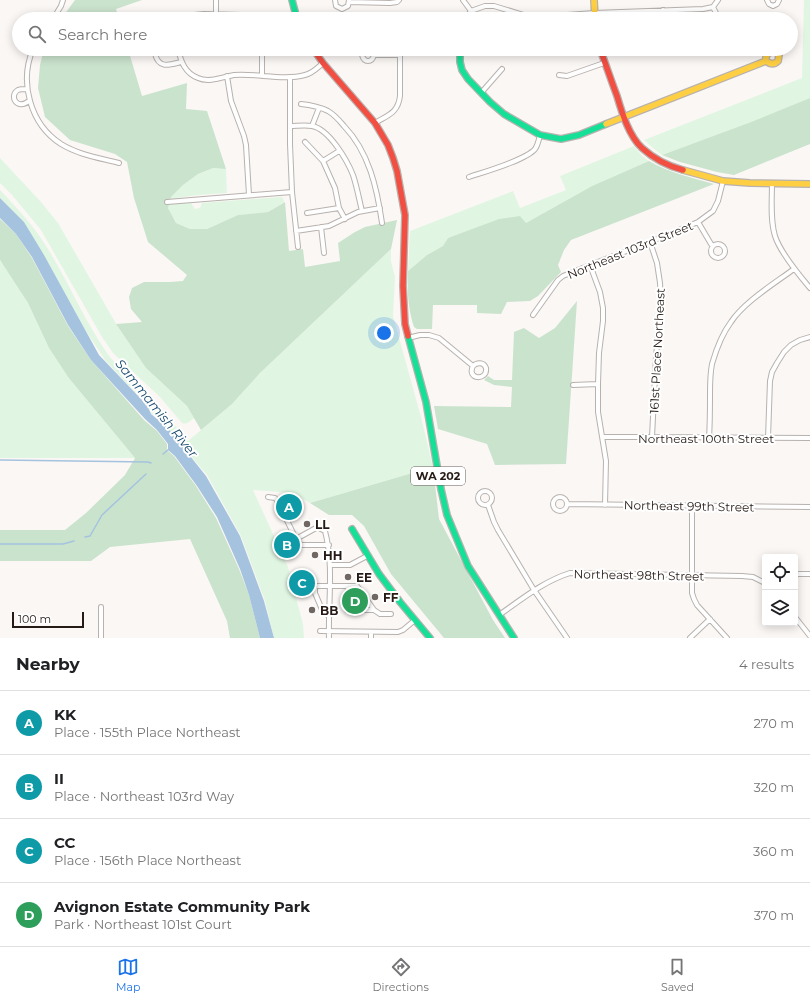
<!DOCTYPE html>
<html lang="en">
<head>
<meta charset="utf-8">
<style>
  body { margin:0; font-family:Montserrat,sans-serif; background:#f2f2f2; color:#202124 }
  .controls { position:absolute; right:12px; bottom:12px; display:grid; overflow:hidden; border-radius:4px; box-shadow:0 2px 10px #0003 }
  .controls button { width:36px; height:36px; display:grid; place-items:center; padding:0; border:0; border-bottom:1px solid #e0e0e0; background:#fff; color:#202124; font:20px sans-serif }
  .scale { position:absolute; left:12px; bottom:10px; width:72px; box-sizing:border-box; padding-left:4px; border:2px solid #251a15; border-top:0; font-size:11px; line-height:14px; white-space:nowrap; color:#251a15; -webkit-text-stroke:3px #fff; paint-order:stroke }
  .you { position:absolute; left:384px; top:333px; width:14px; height:14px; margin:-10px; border:3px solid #fff; border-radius:50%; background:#1a73e8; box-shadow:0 0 0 6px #1a73e833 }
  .badge { display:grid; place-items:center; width:26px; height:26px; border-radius:50%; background:#1a73e8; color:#fff; font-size:13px; font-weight:700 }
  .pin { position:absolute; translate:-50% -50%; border:2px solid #fff; box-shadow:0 1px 4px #0006 }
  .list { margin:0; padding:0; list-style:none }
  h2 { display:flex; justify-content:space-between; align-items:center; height:52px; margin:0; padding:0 16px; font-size:17px }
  h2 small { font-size:13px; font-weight:400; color:#757577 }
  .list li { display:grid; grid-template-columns:26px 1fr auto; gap:12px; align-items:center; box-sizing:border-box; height:64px; padding:0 16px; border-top:1px solid #e0e0e0 }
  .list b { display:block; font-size:15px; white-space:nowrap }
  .list p { margin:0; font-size:13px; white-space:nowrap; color:#757577 }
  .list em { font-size:13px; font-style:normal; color:#757577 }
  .icon { flex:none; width:22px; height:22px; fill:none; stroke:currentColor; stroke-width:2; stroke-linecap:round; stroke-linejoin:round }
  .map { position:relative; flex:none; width:810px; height:638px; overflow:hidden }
  .search { position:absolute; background:#fff; box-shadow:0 2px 10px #0003; left:12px; right:12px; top:12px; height:44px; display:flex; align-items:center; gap:10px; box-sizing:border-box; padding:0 14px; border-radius:22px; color:#757577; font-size:15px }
  .sheet { height:308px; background:#fff }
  nav { display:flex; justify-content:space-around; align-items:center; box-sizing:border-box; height:56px; border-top:1px solid #e0e0e0; background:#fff; font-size:11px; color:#757577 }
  nav a { display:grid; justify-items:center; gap:2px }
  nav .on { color:#1a73e8 }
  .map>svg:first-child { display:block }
  .green { fill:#e0f6e2 }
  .forest { fill:#cae3cd }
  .water { fill:#a5c3df }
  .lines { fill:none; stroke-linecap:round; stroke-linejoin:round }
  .stream { stroke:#a5c3df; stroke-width:1.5 }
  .street-casing { stroke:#b8b2ae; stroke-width:6 }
  .fast-casing { stroke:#b8b2ae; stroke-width:8 }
  .slow-casing { stroke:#b8b2ae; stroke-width:8 }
  .jam-casing { stroke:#b8b2ae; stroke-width:8 }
  .street { stroke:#fefefe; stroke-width:4 }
  .fast { stroke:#16e098; stroke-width:5.5 }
  .slow { stroke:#ffcf43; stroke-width:5.5 }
  .jam { stroke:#f24e42; stroke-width:5.5 }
  .poi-dot { fill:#706763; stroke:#fff; stroke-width:1.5 }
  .labels { text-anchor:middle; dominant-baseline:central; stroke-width:4; stroke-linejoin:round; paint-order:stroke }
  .shield { fill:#fff; stroke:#665f5b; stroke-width:1 }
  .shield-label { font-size:11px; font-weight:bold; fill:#251a15 }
  .street-label { font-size:12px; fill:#251a15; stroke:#fff }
  .poi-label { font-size:12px; font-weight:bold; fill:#251a15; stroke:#fff; text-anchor:start }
  .water-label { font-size:13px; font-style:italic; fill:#14476e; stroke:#fff }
</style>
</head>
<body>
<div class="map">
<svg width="810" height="638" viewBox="0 0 810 638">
  <rect width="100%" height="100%" fill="#fbf7f5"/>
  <!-- green -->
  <path class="green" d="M804 0H810V98L751 122 662 155 653 148 644 140 802 78Z
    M634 146 642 156 649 161 592 186 526 223 468 231 448 238 443 246 427 255 408 271 410 231 513 191 520 208 566 190 560 176Z
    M0 158 41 202 58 223 118 327 146 368 187 406 194 418C190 421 187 425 182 423L160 397 113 353 102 337 41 230 12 195 0 183Z
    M213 168 226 169 227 193 198 195 170 199 171 197 183 185 198 174Z
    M0 190C18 209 35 227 48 249 69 283 84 320 107 353 113 362 122 369 130 377 140 385 148 393 157 402L149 410 145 403 105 360 86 331 47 261 24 222 0 198Z
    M280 197 283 198 284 202 268 212 238 215 207 229H190L176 223 168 208V204L191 203 195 209 200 208 201 205 202 203Z
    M391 249V261L395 277 393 316 421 417 433 467 310 503 293 493 253 490 288 567 303 624 304 638H274L265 601 241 536 207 475 168 429 150 412 158 406 188 441 232 404 260 373Z
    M0 260 28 303 49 348 68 377 135 458H0Z
    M351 589H357V591L355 593 364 605 367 604 366 608H351L349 607V593Z"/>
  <!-- forest -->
  <path class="forest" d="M75 0H142L116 9 119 19H61Z
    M44 49H128L142 96 187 83 186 109 207 111 226 169 213 168 198 174 183 185 171 197 168 208 176 223 190 229H207L238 215 268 212 285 202 289 251 303 249 305 267 340 261 338 243 355 232 365 227 397 220 391 249 260 373 232 404 201 430 187 406 146 368 116 324 142 322 131 309 129 297 132 288 144 282H170L183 281 187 275 148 242 134 198 127 162 115 154 70 140 45 117 38 88 40 65Z
    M810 98V144L734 175 717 172 680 162 662 155 751 122Z
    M649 161C670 173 690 177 714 184L571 240 564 250 558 265 561 272 538 296 530 301 507 302 501 314 477 313V305H433L432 329H417L414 327C408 309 407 290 408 271L427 255 443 246 448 238 499 219 520 216 526 223 592 186Z
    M0 219 16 234 32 258 68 326 91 360 144 420 157 431 167 444V450L174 456 196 486 216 518 239 569 249 595 260 638H230L227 621 190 539 110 547 91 561H0V530H65L86 513 125 475 135 458 68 377 49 348 28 303 0 260Z
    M577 301 566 464 495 465 487 444 438 429 434 406 511 407 512 387 494 385 484 380 488 376 494 380H512L514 332 524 328 539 338 555 328Z
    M433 467 439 519 493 620 505 638H444L391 574 364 526 352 515H329L310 503Z"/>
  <!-- water -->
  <path class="water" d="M0 198 24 222 44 255 99 355 141 399 147 405 151 414 167 427 206 476 240 536 264 601 274 638H260L249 595 240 569 217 517 197 486 175 456 168 450V444L157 430 145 419 91 360 68 325 32 257 16 234 0 218Z"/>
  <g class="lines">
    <!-- stream -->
    <path class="stream" d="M163 454 169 449
      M0 460 148 462 151 463
      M85 537 90 536 102 515 146 474
      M0 544H63L74 541"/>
    <!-- street casing -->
    <g class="street-casing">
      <path id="street" d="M335 0 336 6 342 9 348 6 349 0
        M463 0 471 11
        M767 0 769 4 773 6 777 4 779 0
        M349 2 390 3 397 2 399 0
        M471 11 485 6H494L527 16 540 17 594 13 703 9 713 7
        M216 14V0
        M717 15 713 7 718 0
        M717 15C720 15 723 16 725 19
        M53 19 61 6 63 0
        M187 19 194 15 204 14 241 15 250 19
        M465 19 471 11
        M663 19V10
        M33 49C19 82 30 124 61 144 79 155 100 158 119 163
        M178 49C181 62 185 73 198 78 209 83 223 77 234 75 257 73 283 81 305 75 313 73 317 68 323 63
        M366 49 363 51 362 55C364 63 372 63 374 55
        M369 49 373 51 374 55
        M155 54C159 69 169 65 181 62
        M374 55H400
        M559 75 567 76 604 63
        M227 76 231 101 244 136 246 145 249 195
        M262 76V49
        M290 77V144L292 192 298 247
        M27 89C24 89 20 89 18 90 9 95 16 111 29 101
        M481 93 502 69
        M301 104C311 105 320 107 328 111 335 115 339 120 344 126 369 152 377 188 382 223
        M375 123C388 115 398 113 400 96V49
        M290 126C297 126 305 125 312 126 329 129 347 160 353 175 357 187 359 199 362 211
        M312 126 319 108
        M305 142 323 161 335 188 339 208
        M323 161 339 151
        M469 177C484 172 526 160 535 149 538 145 539 139 540 135
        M772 183C772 200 770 220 775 236 780 252 799 275 810 288
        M167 202 292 192
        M307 213 339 208 345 219
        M698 222 711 244 713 246
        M321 227 324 253
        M296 231 329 226 358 212 380 208
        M650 242 657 263 660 283 661 299 656 357 652 437
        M711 251a7 7 0 1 1 14 0a7 7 0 1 1-14 0Z
        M590 265 600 292 603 308V321L599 353 598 384V412L606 461 605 505
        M533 315 558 280 563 276 590 265 650 242 698 222 713 211 718 201 723 181
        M408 338 420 335H429L439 338 473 366C466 380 488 381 486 368 484 362 477 362 473 366
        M573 385 598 384
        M603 437H652L810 438
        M709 438C710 423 710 409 710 394 710 384 710 374 712 364 716 350 722 334 731 322 744 302 775 283 794 269
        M768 438 770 381 772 372 777 363 784 352 791 345 800 340 810 337
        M478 498a7 7 0 1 1 14 0a7 7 0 1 1-14 0Z
        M553 504a7 7 0 1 1 14 0a7 7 0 1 1-14 0Z
        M268 497 275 498 277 500 296 539
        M568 504 810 507
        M488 505 494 522 498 530 534 590 567 638
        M692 506V593L694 599 697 605 727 638
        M330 565H350L367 556
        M795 574H810
        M101 607V638
        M374 610 380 614H391
        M499 615C522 599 544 581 570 573L742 576 753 577 765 583
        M329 616 323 612 315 593V586H357L374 610H347L348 586
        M795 617 810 636
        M320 631 398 632 403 630 415 620
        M329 638C328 603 334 565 325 531L319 528H316L296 539 301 545H329
        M371 638V632
        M690 638 710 619"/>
    </g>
    <!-- fast casing -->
    <g class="fast-casing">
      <path id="fast" d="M292 0 297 19
        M460 49V62L462 70 468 79 490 102 504 114 540 135 561 139 579 135 606 124
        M408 336 426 402 441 489 447 515 468 566 514 638
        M352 529 379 574 400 602 430 638"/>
    </g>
    <!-- slow casing -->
    <g class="slow-casing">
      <path id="slow" d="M594 0 595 19
        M606 124 766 61C770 64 774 65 778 61L779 55 777 52C770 51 765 53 766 61
        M683 170 723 181 750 183 810 184"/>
    </g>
    <!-- jam casing -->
    <g class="jam-casing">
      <path id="jam" d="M313 49 323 63 375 123 388 145 393 158 397 171 405 215 403 286 405 324 408 336
        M600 49C606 65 611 80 617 96 622 113 629 136 642 148 654 159 668 166 683 170"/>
    </g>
    <!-- street -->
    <use href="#street" class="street"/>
    <!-- fast -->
    <use href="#fast" class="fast"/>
    <!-- slow -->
    <use href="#slow" class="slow"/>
    <!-- jam -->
    <use href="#jam" class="jam"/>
  </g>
  <!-- markers -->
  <g class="poi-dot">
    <circle cx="307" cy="524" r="4"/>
    <circle cx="315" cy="555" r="4"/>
    <circle cx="348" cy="577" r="4"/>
    <circle cx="375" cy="597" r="4"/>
    <circle cx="312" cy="610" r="4"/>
  </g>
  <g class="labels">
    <!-- shield labels -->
    <rect class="shield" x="411" y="467" width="54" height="18" rx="3"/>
    <g class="shield-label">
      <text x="438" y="476">WA 202</text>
    </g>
    <!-- street labels -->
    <g class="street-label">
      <text transform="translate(630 250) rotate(-22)">Northeast 103rd Street</text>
      <text transform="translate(657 351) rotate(-87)">161st Place Northeast</text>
      <text x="706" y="438">Northeast 100th Street</text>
      <text transform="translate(689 506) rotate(1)">Northeast 99th Street</text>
      <text transform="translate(639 575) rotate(1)">Northeast 98th Street</text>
    </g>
    <!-- poi labels -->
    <g class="poi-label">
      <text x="315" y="524">LL</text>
      <text x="323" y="555">HH</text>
      <text x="356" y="577">EE</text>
      <text x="383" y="597">FF</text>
      <text x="320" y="610">BB</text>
    </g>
    <!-- water labels -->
    <g class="water-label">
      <text transform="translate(157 408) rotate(51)">Sammamish River</text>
    </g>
  </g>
</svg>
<div class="controls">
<button><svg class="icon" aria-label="locate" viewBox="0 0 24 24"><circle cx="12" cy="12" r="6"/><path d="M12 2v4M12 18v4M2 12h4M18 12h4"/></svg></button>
<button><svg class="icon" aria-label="layers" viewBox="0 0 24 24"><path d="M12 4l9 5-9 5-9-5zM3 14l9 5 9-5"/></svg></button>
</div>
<div class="scale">100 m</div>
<div class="you"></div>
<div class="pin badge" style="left:289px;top:507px;background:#0f9aa8">A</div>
<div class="pin badge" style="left:287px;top:545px;background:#0f9aa8">B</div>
<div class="pin badge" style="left:302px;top:583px;background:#0f9aa8">C</div>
<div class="pin badge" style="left:355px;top:601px;background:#2e9e5b">D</div>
<div class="search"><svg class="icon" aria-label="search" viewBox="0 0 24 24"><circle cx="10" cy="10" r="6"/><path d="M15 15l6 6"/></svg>Search here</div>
</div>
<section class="sheet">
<h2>Nearby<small>4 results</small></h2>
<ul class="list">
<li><span class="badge" style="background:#0f9aa8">A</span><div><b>KK</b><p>Place · 155th Place Northeast</p></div><em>270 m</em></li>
<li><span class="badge" style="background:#0f9aa8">B</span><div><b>II</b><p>Place · Northeast 103rd Way</p></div><em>320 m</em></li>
<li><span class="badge" style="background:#0f9aa8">C</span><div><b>CC</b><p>Place · 156th Place Northeast</p></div><em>360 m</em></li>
<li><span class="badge" style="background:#2e9e5b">D</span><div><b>Avignon Estate Community Park</b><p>Park · Northeast 101st Court</p></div><em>370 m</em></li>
</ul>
</section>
<nav>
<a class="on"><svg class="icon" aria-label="map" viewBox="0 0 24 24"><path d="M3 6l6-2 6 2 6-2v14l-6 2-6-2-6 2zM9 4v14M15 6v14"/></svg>Map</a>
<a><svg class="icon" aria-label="directions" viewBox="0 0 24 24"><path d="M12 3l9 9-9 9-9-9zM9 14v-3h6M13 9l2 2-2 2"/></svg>Directions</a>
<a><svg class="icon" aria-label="saved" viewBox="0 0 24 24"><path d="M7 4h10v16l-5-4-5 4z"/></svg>Saved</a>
</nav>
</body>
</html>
